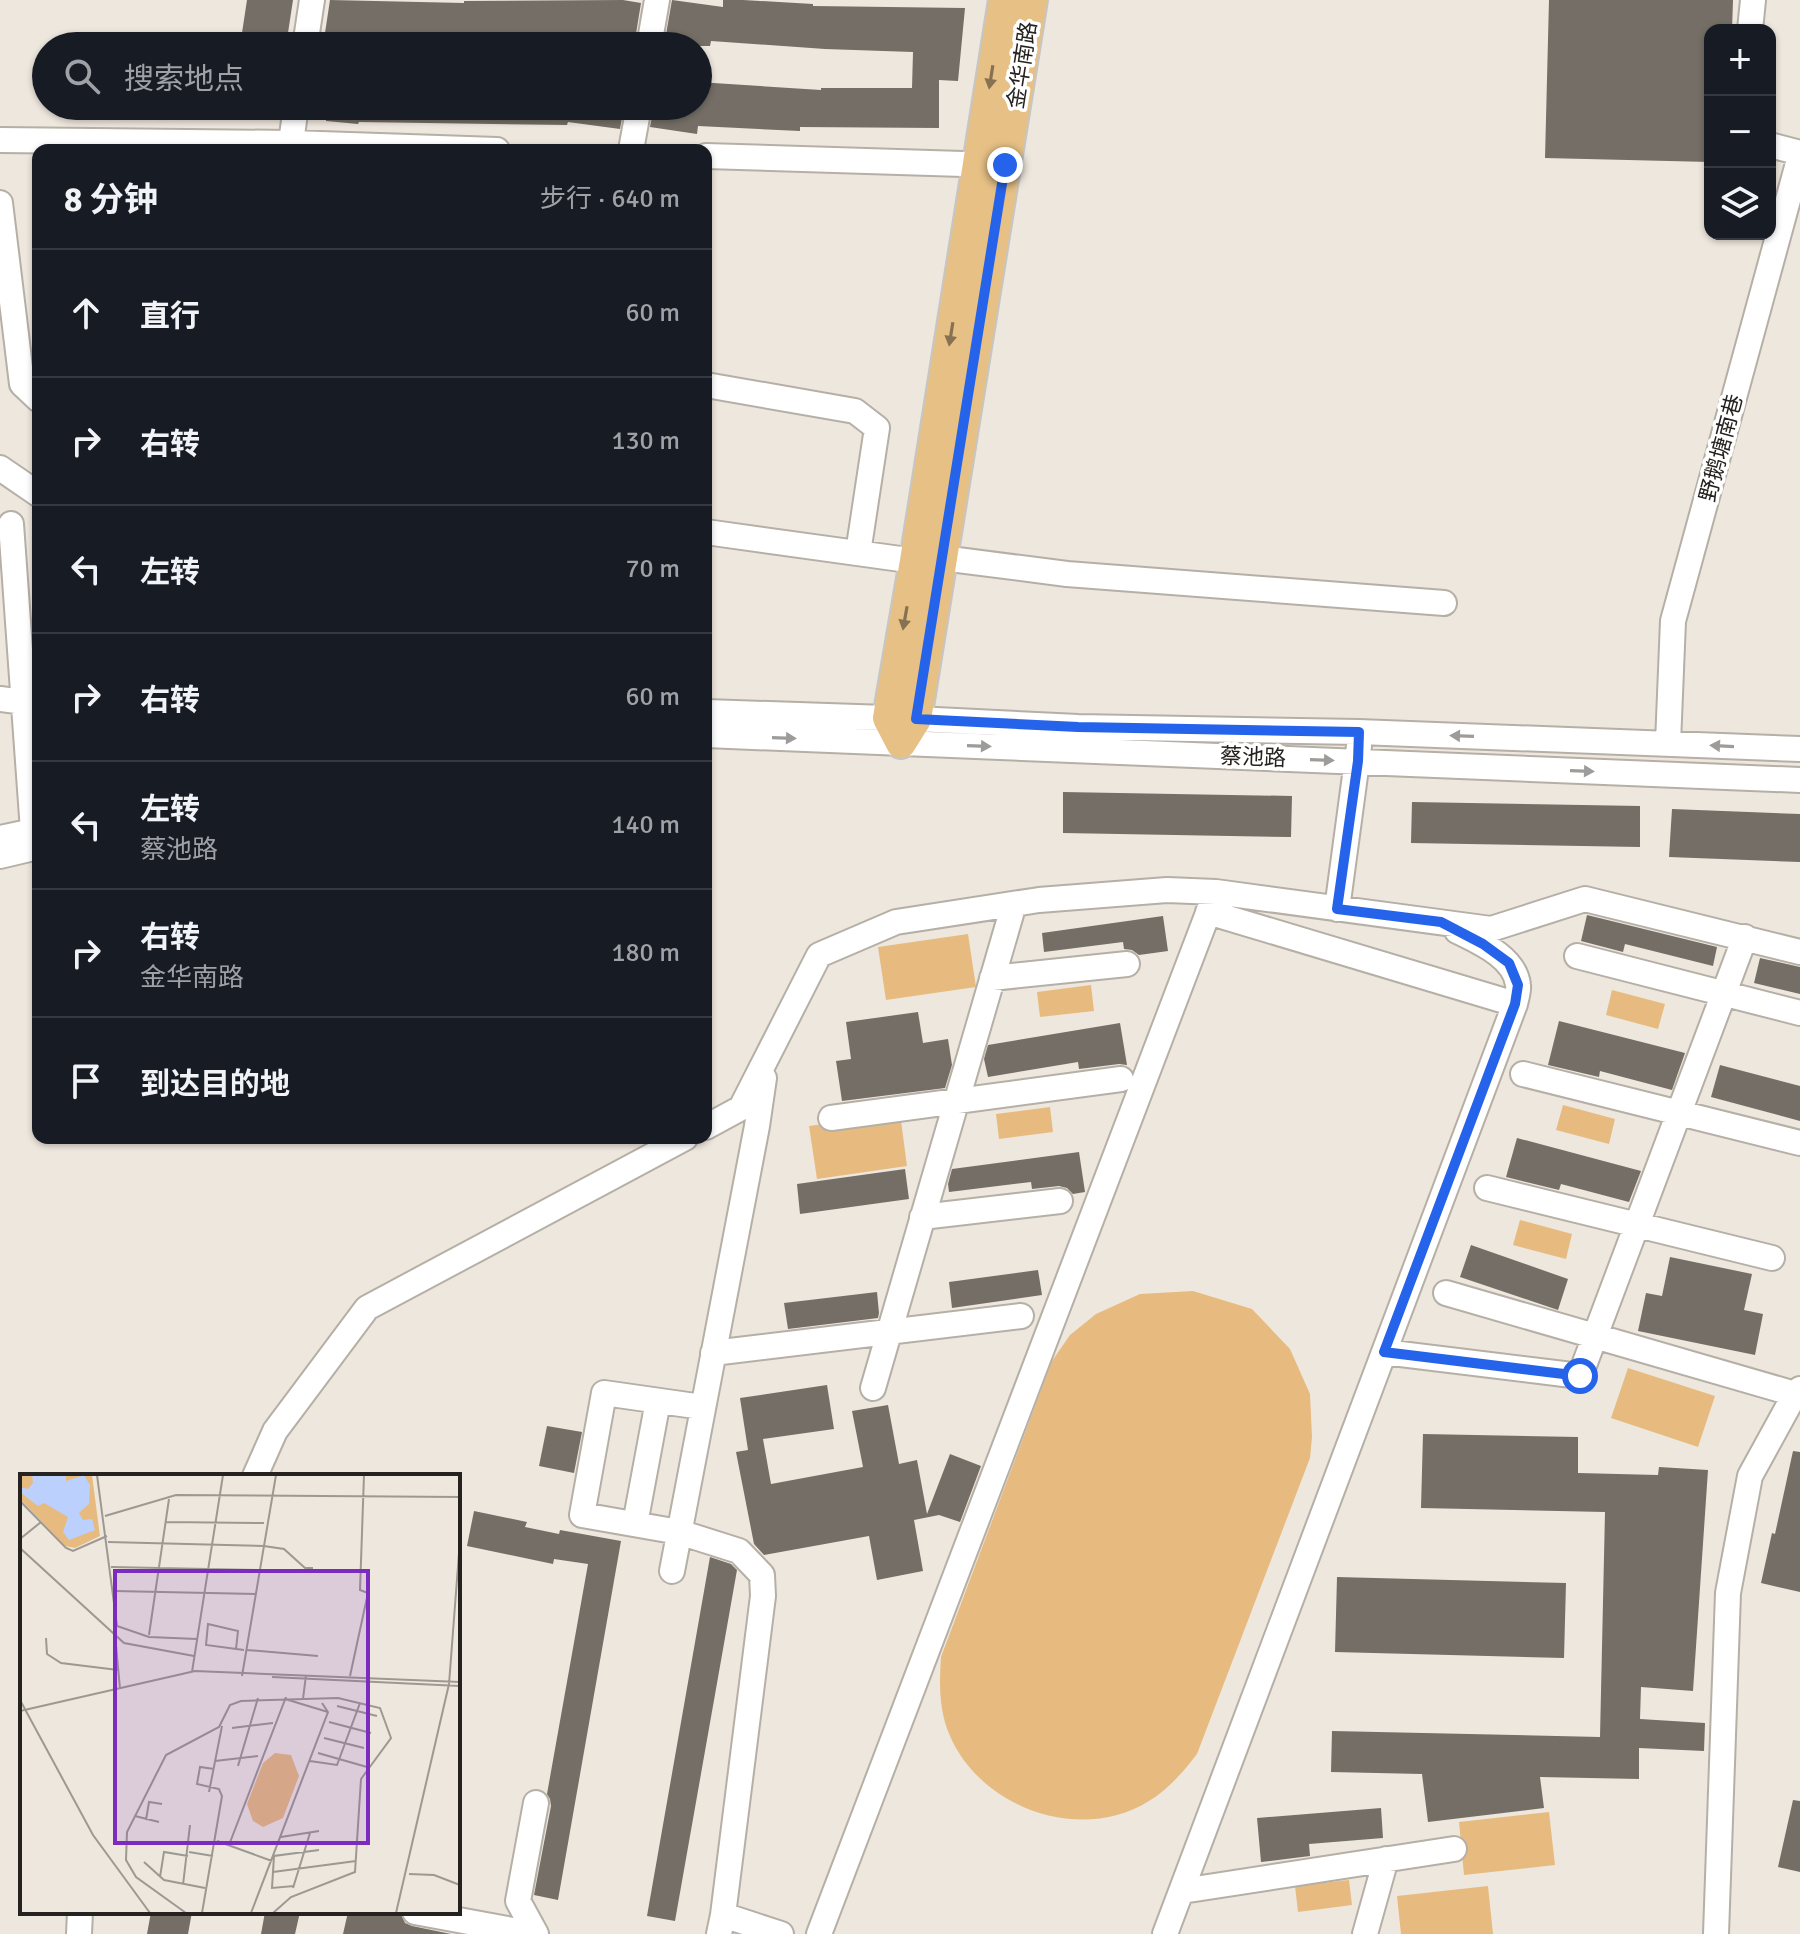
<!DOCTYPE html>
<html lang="zh">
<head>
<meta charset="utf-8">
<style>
  body { margin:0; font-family:Signika,"Noto Sans SC",sans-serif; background:#242831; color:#f1f3f6 }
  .controls { position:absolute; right:24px; top:24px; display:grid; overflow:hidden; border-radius:16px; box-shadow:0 2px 6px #0004 }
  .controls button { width:72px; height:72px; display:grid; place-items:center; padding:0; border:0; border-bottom:2px solid #363941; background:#171b24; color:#f1f3f6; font:40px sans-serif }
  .stop { position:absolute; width:24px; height:24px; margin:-18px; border:6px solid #2563eb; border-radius:50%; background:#fff }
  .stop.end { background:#2563eb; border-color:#fff; box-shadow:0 2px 8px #0008 }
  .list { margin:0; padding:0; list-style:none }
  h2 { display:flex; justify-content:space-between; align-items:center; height:104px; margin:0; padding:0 32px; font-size:34px }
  h2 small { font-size:26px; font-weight:400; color:#9ea1a6 }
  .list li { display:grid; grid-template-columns:52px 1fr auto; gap:24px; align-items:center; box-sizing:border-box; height:128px; padding:0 32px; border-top:2px solid #363941 }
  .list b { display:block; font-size:30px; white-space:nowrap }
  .list p { margin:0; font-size:26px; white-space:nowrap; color:#9ea1a6 }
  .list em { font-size:26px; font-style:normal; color:#9ea1a6 }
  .icon { flex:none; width:44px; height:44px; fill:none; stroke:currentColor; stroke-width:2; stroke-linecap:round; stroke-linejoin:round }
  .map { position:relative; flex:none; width:1800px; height:1934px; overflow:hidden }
  .search { position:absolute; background:#171b24; box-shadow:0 2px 6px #0004; left:32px; top:32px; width:680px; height:88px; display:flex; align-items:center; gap:20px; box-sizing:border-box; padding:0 28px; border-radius:44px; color:#9ea1a6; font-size:30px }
  .panel { position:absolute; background:#171b24; box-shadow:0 2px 6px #0004; left:32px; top:144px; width:680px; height:1000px; border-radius:16px }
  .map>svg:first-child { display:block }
  .green { fill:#e7bb80 }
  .building { fill:#746e66 }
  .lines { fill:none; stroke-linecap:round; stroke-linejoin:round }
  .minor-casing { stroke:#b5afa6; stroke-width:28 }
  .major-casing { stroke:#c6c6c5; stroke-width:34 }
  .minor { stroke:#fff; stroke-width:24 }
  .major { stroke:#e6c085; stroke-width:30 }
  .oneway { fill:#867152 }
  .oneway2 { fill:#9d9c9a }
  .route { stroke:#2563eb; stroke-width:10 }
  .labels { text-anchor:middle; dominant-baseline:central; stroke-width:7; stroke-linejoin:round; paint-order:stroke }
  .street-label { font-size:22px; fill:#25221f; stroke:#fff }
  .inset-road { fill:none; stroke:#9e9892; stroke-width:2 }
  .view { fill:#7b2cbf; fill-opacity:0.15; stroke:#7b2cbf; stroke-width:4 }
  .inset-edge { fill:none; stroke:#25221f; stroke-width:4 }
</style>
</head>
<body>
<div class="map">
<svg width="1800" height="1934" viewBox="0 0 1800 1934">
  <rect width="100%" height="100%" fill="#eee7de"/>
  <!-- green -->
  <path class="green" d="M968 934 976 987 886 1000 878 947Z
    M1091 985 1094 1011 1040 1017 1037 992Z
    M1612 990 1665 1004 1658 1029 1606 1015Z
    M1563 1105 1615 1119 1609 1144 1556 1130Z
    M1050 1107 1053 1132 999 1139 996 1114Z
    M900 1113 907 1166 817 1179 809 1126Z
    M1520 1220 1572 1234 1566 1259 1513 1245Z
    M1193 1291 1252 1309 1290 1349 1310 1394 1312 1437 1310 1458 1197 1754C1183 1772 1169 1789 1149 1801 1081 1844 981 1808 950 1736 939 1711 939 1684 941 1657L1052 1361 1070 1335 1096 1314 1140 1294Z
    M1628 1368 1715 1396 1698 1447 1611 1418Z
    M1549 1812 1555 1865 1464 1875 1459 1822Z
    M1349 1880 1352 1905 1298 1912 1295 1886Z
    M1488 1886 1493 1934H1401L1397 1896Z"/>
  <!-- building -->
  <path class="building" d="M247 0H293L286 46H240Z
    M330 0 464 3V1L623 0 641 3 634 46H586L587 41 446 40V44L370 43V46H323Z
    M672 0 723 7V0H743L813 4V6L965 8 958 81 939 80V128L800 127V131L698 126 697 134 650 127 654 106H698V82L821 90V88H912L913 52 825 49 711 41 710 46H664Z
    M1549 0H1733L1732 30H1710V162L1545 158Z
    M311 106H624L620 129 568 122 567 125 359 122 358 124 326 121V119L310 117Z
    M1063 792 1292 796 1291 837 1063 833Z
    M1412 802 1640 806V847L1411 843Z
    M1672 809 1800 814V862L1669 857Z
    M1587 915 1717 947 1713 966 1625 944 1623 952 1581 941Z
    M1163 916 1168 951 1139 955 1132 950 1124 949 1123 942 1044 952 1042 933Z
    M1760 958 1800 967V994L1754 983Z
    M918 1012 923 1043 948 1039 952 1065 945 1088 842 1101 836 1061 851 1059 846 1022Z
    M1559 1021 1685 1053 1672 1090 1600 1071 1599 1077 1548 1065Z
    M1120 1023 1127 1065 1119 1064 1079 1069 1078 1062 988 1077 984 1059 988 1045Z
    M1720 1065 1800 1086V1121L1711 1097Z
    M1517 1138 1641 1171 1629 1202 1561 1184 1559 1190 1506 1177Z
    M1079 1152 1085 1192 1073 1194 1067 1188 1059 1186 1032 1189 1031 1182 949 1192 948 1184 952 1169Z
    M905 1169 909 1199 800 1214 797 1184Z
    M1471 1245 1568 1279 1558 1310 1460 1277Z
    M1670 1257 1752 1274 1744 1310 1763 1314 1755 1355 1638 1331 1646 1293 1662 1296Z
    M1038 1270 1042 1295 952 1308 949 1282Z
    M877 1292 879 1313 878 1318 788 1329 784 1303Z
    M827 1385 834 1429 763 1439 771 1484 863 1467 852 1411 888 1405 899 1464 917 1460 927 1514 950 1454 981 1466 960 1522 939 1515 914 1520 923 1571 877 1580 869 1536 764 1555 754 1544 736 1452 748 1450 740 1398Z
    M547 1426 582 1432 574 1473 539 1466Z
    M1423 1434 1578 1437V1473L1658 1475 1659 1467 1708 1470 1693 1691 1641 1687 1640 1719 1705 1723 1704 1751 1639 1748V1779L1540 1777 1544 1808 1428 1822 1422 1774 1331 1772 1332 1731 1600 1737 1605 1512 1421 1508Z
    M1793 1451 1800 1452V1592L1761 1583 1772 1533 1775 1534Z
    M474 1511 527 1522 525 1527 559 1534 560 1530 621 1541 558 1900 534 1895 551 1806 550 1799 547 1794 588 1564 554 1559 553 1564 467 1546Z
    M710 1557 731 1564 737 1570 675 1921 647 1916Z
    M1337 1577 1566 1583 1564 1658 1335 1652Z
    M1793 1800 1800 1801V1872L1778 1867Z
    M1381 1808 1383 1838 1309 1844 1310 1856 1261 1862 1257 1818Z
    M151 1912H192L188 1934H147Z
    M265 1912H300L295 1934H261Z
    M348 1912H390L401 1914 405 1923 412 1926 451 1934H343Z"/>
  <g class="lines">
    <!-- minor casing -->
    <g class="minor-casing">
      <path id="minor" d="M1750 30 1753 0
        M305 46 312 0
        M649 46 657 0
        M0 140 291 143 497 150
        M1770 145 1800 153
        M290 150 296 106
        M631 150 639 106
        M706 156 995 165
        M0 203 22 384 38 399
        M706 385 855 411 877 428 858 553
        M0 468 38 494
        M11 524 33 831 37 848
        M706 532 915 561
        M942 558 1067 574 1444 603
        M0 699 24 702
        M706 712 916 719 1078 727 1359 732 1800 749
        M706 735 1800 780
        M1668 743 1673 621 1800 156
        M0 838 38 830
        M0 856 38 847
        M1337 909 1359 746
        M1208 912 1515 1004
        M1577 956 1800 1013
        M992 978 1127 964
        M1523 1074 1800 1143
        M831 1118 1121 1079
        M706 1127 741 1108 819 955 896 922 1039 900 1167 890 1216 892 1491 929 1585 899 1800 952
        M1487 1188 1772 1258
        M922 1217 1060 1201
        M1446 1293 1795 1394
        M1384 1352 1580 1376 1745 937
        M713 1353 1021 1316
        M873 1388 1014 904
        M702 1407 604 1393 582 1515 679 1532 739 1551 762 1575 763 1596 723 1915 719 1934
        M255 1476 275 1431 367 1308 685 1138
        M635 1524 658 1401
        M672 1571 757 1126 764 1078
        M1182 1891 1454 1849
        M415 1912 534 1934
        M723 1915 781 1934
        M79 1934 80 1912
        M536 1934 518 1901 536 1803
        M819 1934 1216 892
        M1165 1934 1515 1004C1516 999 1519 990 1518 985 1515 957 1479 942 1457 931
        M1365 1934 1386 1859
        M1716 1934 1728 1593 1750 1476 1795 1394 1800 1389"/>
    </g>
    <!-- major casing -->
    <g class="major-casing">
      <path id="major" d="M901 743 916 719 1032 0
        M901 743 888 718 915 561 1004 0"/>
    </g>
    <!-- minor -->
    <use href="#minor" class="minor"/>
    <!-- major -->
    <use href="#major" class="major"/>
  </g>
  <!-- one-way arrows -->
  <defs><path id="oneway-solid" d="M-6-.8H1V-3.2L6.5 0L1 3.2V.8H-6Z" transform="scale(2)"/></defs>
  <g class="oneway">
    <use href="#oneway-solid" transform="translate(991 77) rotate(99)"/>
    <use href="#oneway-solid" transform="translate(951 334) rotate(99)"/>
    <use href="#oneway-solid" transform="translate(905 618) rotate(100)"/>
  </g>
  <g class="oneway2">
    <use href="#oneway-solid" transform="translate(1462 736) rotate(-178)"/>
    <use href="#oneway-solid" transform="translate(784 738) rotate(2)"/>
    <use href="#oneway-solid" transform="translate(979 746) rotate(2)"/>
    <use href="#oneway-solid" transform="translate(1722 746) rotate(-177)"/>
    <use href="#oneway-solid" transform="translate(1322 760) rotate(2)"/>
    <use href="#oneway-solid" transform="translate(1582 771) rotate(2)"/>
  </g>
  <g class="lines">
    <!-- route -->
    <path class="route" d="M1005 165 916 719 1078 727 1359 732 1358 761 1337 909 1441 922 1483 944 1509 963 1518 985 1515 1004 1384 1352 1580 1376"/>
  </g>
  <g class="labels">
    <!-- street labels -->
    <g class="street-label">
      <text transform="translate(1022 65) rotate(-81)">金华南路</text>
      <text transform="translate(1721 448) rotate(-75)">野鹅塘南巷</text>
      <text transform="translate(1253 757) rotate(2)">蔡池路</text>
    </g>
  </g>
  <!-- overview -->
  <g transform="translate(20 1474)">
    <rect width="440" height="440" fill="#eee7de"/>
    <path d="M0 1H72L80 62 55 74 45 72 0 25ZM255 279 271 281 279 302 263 344 243 353 233 347 227 330 243 289Z" fill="#e7bb80"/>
    <path d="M12 1H46V7L64 1 70 11 69 30 59 39 63 46 72 45 75 56 49 66 43 58 48 43 24 29 18 32 0 18V13L8 15 13 9Z" fill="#bbd0fc"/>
    <path class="inset-road" d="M77 1 97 152 129 163 177 165M0 27 46 74 53 77 87 62M85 42 156 21 440 23M146 48 244 49M0 65 21 48M88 68 244 72 264 75 285 94H293M0 74 104 169 174 182M91 93 240 96M94 117 236 120M129 161 149 25M26 164 27 180 41 189 98 196M96 171 100 215M216 175 218 157 188 150 186 171 224 176M227 176 298 182M172 198 203 1M222 202 256 1M330 202 348 119 340 116 344 1M252 203 440 212M265 225 308 238M283 225 286 201M0 226 73 361 130 439M317 232 357 242M0 237 175 197 440 208M309 248 351 259M212 254 253 249M304 264 344 274M298 279 347 293M195 287 238 282M290 287 317 291 340 229M218 292 238 224M189 318 202 252M115 342 139 348M126 346 129 328 142 330M261 363 299 357M197 367 252 387M209 371 266 223M169 378 193 382M124 388 144 406 185 414M253 398 336 387M389 400 414 401 440 411M140 403 144 378 168 382M163 411 170 351M274 412 252 414 254 382 299 376M273 414 290 359M166 439 116 403 106 386 107 358 146 281 199 253 210 231 221 227 318 224 360 234 371 264 341 305 335 398 271 423 253 439M182 439 202 322 199 315 177 310 180 293 194 295M231 439 308 238 302 229M376 439 429 210 440 66"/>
    <path class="view" d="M95 97H348V369H95Z"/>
    <rect width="440" height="440" class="inset-edge"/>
  </g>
</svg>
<div class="controls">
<button>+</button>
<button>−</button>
<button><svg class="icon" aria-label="layers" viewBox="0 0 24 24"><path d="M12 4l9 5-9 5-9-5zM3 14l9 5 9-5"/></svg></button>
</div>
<div class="stop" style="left:1580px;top:1376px"></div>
<div class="stop end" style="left:1005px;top:165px"></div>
<div class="search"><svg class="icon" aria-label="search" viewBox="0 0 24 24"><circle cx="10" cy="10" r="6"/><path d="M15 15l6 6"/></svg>搜索地点</div>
<section class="panel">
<h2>8 分钟<small>步行 · 640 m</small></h2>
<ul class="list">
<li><svg class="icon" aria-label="ahead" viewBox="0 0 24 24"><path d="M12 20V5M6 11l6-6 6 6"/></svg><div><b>直行</b></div><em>60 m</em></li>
<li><svg class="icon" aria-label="right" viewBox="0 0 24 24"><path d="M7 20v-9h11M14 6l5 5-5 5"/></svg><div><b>右转</b></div><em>130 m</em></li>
<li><svg class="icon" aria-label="left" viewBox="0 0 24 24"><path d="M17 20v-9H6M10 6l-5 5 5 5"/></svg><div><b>左转</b></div><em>70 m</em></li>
<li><svg class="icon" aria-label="right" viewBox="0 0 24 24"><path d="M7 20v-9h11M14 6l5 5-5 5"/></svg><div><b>右转</b></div><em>60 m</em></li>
<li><svg class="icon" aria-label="left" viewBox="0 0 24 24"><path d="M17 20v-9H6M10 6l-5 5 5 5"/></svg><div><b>左转</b><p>蔡池路</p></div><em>140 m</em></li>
<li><svg class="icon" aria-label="right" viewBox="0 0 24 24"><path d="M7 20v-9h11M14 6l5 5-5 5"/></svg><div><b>右转</b><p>金华南路</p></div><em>180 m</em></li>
<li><svg class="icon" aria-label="arrive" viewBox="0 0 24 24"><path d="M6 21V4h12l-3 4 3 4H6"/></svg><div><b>到达目的地</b></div></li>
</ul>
</section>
</div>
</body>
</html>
